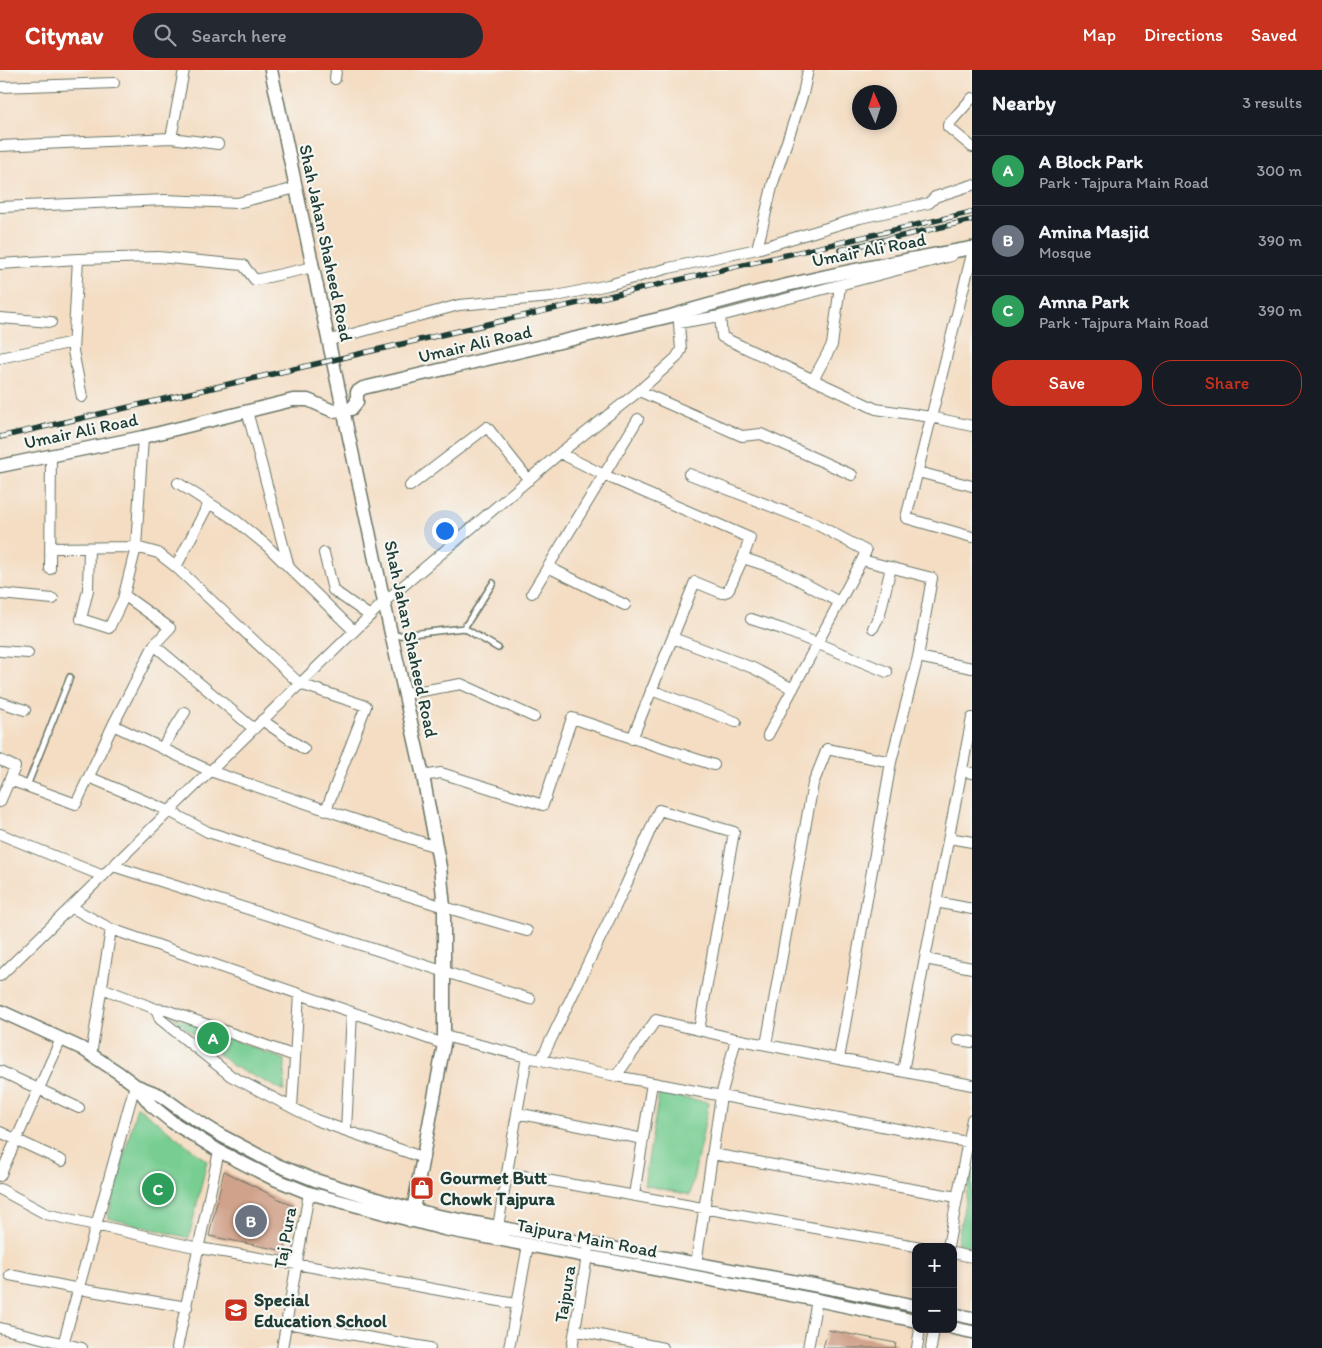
<!DOCTYPE html>
<html lang="en">
<head>
<meta charset="utf-8">
<style>
  body { margin:0; font-family:Itim,sans-serif; background:#242831; color:#f1f3f6 }
  .controls { position:absolute; right:15px; bottom:15px; display:grid; overflow:hidden; border-radius:10px; box-shadow:0 2px 8px #0003 }
  .controls button { width:45px; height:45px; display:grid; place-items:center; padding:0; border:0; border-bottom:1px solid #363941; background:#171b24; color:#f1f3f6; font:25px sans-serif }
  .compass { position:absolute; left:852px; top:15px; width:45px; height:45px; border-radius:50%; background:#171b24; box-shadow:0 2px 8px #0003; rotate:357deg }
  .you { position:absolute; left:444px; top:460px; width:18px; height:18px; margin:-12px; border:4px solid #fff; border-radius:50%; background:#1a73e8; box-shadow:0 0 0 8px #1a73e833 }
  .badge { display:grid; place-items:center; width:32px; height:32px; border-radius:50%; background:#c8321e; color:#fff; font-size:16px; font-weight:700 }
  .pin { position:absolute; translate:-50% -50%; border:2px solid #fff; box-shadow:0 1px 5px #0006 }
  .list { margin:0; padding:0; list-style:none }
  h2 { display:flex; justify-content:space-between; align-items:center; height:65px; margin:0; padding:0 20px; font-size:21px }
  h2 small { font-size:16px; font-weight:400; color:#9ea1a6 }
  .list li { display:grid; grid-template-columns:32px 1fr auto; gap:15px; align-items:center; box-sizing:border-box; height:70px; padding:0 20px; border-top:1px solid #363941 }
  .list b { display:block; font-size:19px; white-space:nowrap }
  .list p { margin:0; font-size:16px; white-space:nowrap; color:#9ea1a6 }
  .list em { font-size:16px; font-style:normal; color:#9ea1a6 }
  .actions { display:flex; gap:10px; padding:15px 20px }
  .actions a { flex:1; padding:11px 0; border:1px solid #c8321e; border-radius:20px; text-align:center; font-size:18px; color:#c8321e }
  .actions .main { background:#c8321e; color:#fff }
  .icon { flex:none; width:28px; height:28px; fill:none; stroke:currentColor; stroke-width:2; stroke-linecap:round; stroke-linejoin:round }
  .map { position:relative; flex:none; width:972px; height:1278px; overflow:hidden }
  header { display:flex; align-items:center; gap:30px; box-sizing:border-box; height:70px; padding:0 25px; background:#c8321e; color:#fff }
  header strong { font-size:24px }
  nav { display:flex; gap:28px; margin-inline-start:auto; font-size:18px }
  .search { width:350px; height:45px; background:#242831; display:flex; align-items:center; gap:12px; box-sizing:border-box; padding:0 18px; border-radius:28px; color:#9ea1a6; font-size:19px }
  main { display:flex }
  aside { flex:1; background:#171b24 }
  .map>svg:first-child { display:block }
  .green { fill:#77cd92; stroke:#4b8563 }
  .building { fill:#d0a28b }
  .lines { fill:none; stroke-linecap:round; stroke-linejoin:round }
  .service-casing { stroke:#6a7566; stroke-width:8 }
  .minor-casing { stroke:#6a7566; stroke-width:12 }
  .tertiary-casing { stroke:#6a7566; stroke-width:15 }
  .service { stroke:#fff; stroke-width:5 }
  .minor { stroke:#fff; stroke-width:10 }
  .tertiary { stroke:#fff; stroke-width:12 }
  .rail-casing { stroke:#1f3d34; stroke-width:5.5 }
  .rail { stroke:#f6f6f2; stroke-width:4; stroke-dasharray:11; stroke-linecap:butt }
  .labels { text-anchor:middle; dominant-baseline:central; stroke-width:4.5; stroke-linejoin:round; paint-order:stroke }
  .street-label { font-size:18px; fill:#1f3d34; stroke:#f6f6f2 }
  .poi-label { font-size:18px; font-weight:bold; fill:#1f3d34; stroke:#f6f6f2; text-anchor:start }
</style>
</head>
<body>
<header>
<strong>Citynav</strong>
<div class="search"><svg class="icon" aria-label="search" viewBox="0 0 24 24"><circle cx="10" cy="10" r="6"/><path d="M15 15l6 6"/></svg>Search here</div>
<nav><a>Map</a><a>Directions</a><a>Saved</a></nav>
</header>
<main>
<div class="map">
<svg width="972" height="1278" viewBox="0 0 972 1278">
  <rect width="100%" height="100%" fill="#f6f6f2"/>
  <filter id="ink" filterUnits="userSpaceOnUse"><feTurbulence type="fractalNoise" baseFrequency=".02" numOctaves="2"/><feDisplacementMap in="SourceGraphic" scale="10" xChannelSelector="R" yChannelSelector="G"/><feConvolveMatrix kernelMatrix="1 2 1 2 8 2 1 2 1" color-interpolation-filters="sRGB"/></filter>
  <filter id="wash" filterUnits="userSpaceOnUse"><feTurbulence type="fractalNoise" baseFrequency=".0096" numOctaves="4" result="noise"/><feDisplacementMap in="SourceGraphic" scale="20" xChannelSelector="R" yChannelSelector="G"/><feGaussianBlur stdDeviation="1.12" result="paint"/><feColorMatrix in="noise" values="0 0 0 0 0 0 0 0 0 0 0 0 0 0 0 0 0 1.4 0 .05"/><feComposite in="paint" operator="in"/></filter>
  <g filter="url(#wash)">
    <rect width="100%" height="100%" fill="#f4ddc3"/>
    <!-- green -->
    <path class="green" d="M171 946 285 990 284 1021 233 996Z
      M659 1024 709 1032 690 1125 644 1115Z
      M137 1036 207 1091 189 1168 108 1148Z
      M972 1095V1177L957 1173Z"/>
    <g id="blocks">
      <!-- building -->
      <path class="building" d="M224 1101 293 1136 285 1181 209 1166Z
        M828 1260 896 1273 895 1278H823Z"/>
    </g>
  </g>
  <g filter="url(#ink)">
    <use href="#blocks" fill-opacity="0" stroke="#6a7566" stroke-width="1"/>
    <g class="lines">
      <!-- service casing -->
      <g class="service-casing">
        <path id="service" d="M464 558 493 513
          M393 566 464 558 498 578
          M27 716 70 607"/>
      </g>
      <!-- minor casing -->
      <g class="minor-casing">
        <path id="minor" d="M335 9 336 0
          M0 17 114 13
          M972 28 948 55V57L972 77
          M171 68 184 0
          M0 76 171 68 218 74
          M0 137 165 130 237 133 296 118
          M757 179 773 113 803 24 808 0
          M972 184 906 448 972 467
          M78 189 73 281 82 327
          M0 194 78 189 158 187 243 195 255 210 313 197
          M720 246 722 267 876 339 931 347 972 356
          M0 248 51 252
          M330 270 459 235 552 227 608 215 669 198 757 179 860 148 929 133 935 127 972 115
          M0 288 73 272
          M813 310 832 275 840 216
          M639 321 742 366 761 364 852 405
          M247 341 289 497
          M560 383 604 405 750 468 743 488 728 521 722 523 695 512 694 514 632 669
          M918 402 972 416
          M689 404 816 454 866 481 862 490
          M178 413 234 449 266 475 354 561
          M410 416 487 357 529 410
          M50 478 136 477 158 483 176 497 300 614 366 636 326 740
          M89 478 88 520 81 549 109 558 123 529 136 477 143 367
          M324 483 333 520 370 546
          M743 488 780 500 839 532
          M176 497 209 433
          M548 497 625 535
          M50 499 51 386
          M532 523 638 349
          M0 524 53 529
          M751 549 782 559 887 602
          M873 558 880 544 891 497
          M673 568 753 598 793 619
          M154 575 254 659
          M0 581 28 583
          M918 587 972 598
          M651 620 736 652
          M404 624 461 614 534 647
          M0 632 25 640
          M262 650 304 679
          M113 655 210 701 436 777
          M768 665 862 490 932 508 918 587 891 692 839 989
          M162 678 185 642
          M0 690 15 697 0 732
          M962 701 972 703
          M423 706 441 703 543 735 572 648 714 695
          M89 707 169 741 208 762 444 837 527 861
          M10 710 76 734 113 655 154 575 170 558 124 525
          M0 764 103 806
          M949 768 972 772
          M113 796 530 929
          M936 832 972 839
          M71 837 111 859 444 974
          M925 889 972 898
          M0 906 384 532 560 383 639 321 676 288 681 280 679 253 720 246 951 186
          M102 918 156 939 166 940 295 986
          M156 939 160 949 231 1006 316 1050 424 1088
          M444 966 527 987 616 1006 656 950 736 969 972 1015
          M958 970 972 972
          M766 975 813 714 827 679 891 692
          M91 985 111 859
          M541 990 626 815 659 740 734 762 699 960
          M0 1001 79 1038
          M903 1001 972 648
          M616 1006 972 1073
          M292 1037 299 924
          M517 1043 643 1069
          M346 1060 352 943
          M0 1062 62 1091
          M712 1084 957 1127
          M507 1103 921 1177
          M0 1106 61 969
          M0 1119 46 1144 199 1178 296 1194 516 1234
          M634 1125 652 1013
          M498 1157 517 1043 527 987
          M948 1177 972 1049
          M953 1183 972 1187
          M696 1194 721 1026 736 969
          M10 1205 79 1219 187 1237
          M286 1253 430 1278
          M0 1258 82 1278
          M575 1260 663 1278
          M62 1278 135 1015
          M177 1278 219 1081
          M282 1278 309 1123
          M509 1278 528 1175
          M572 1278 588 1180
          M808 1278 817 1230
          M917 1278 920 1259
          M931 1278 934 1259"/>
      </g>
      <!-- tertiary casing -->
      <g class="tertiary-casing">
        <path id="tertiary" d="M271 0 384 532 423 706 440 797 444 837V974L411 1151
          M0 396 143 367 293 330H308L333 341 351 339 357 332V322L363 318 671 246C769 216 870 196 972 178
          M0 941 81 978 119 1003 135 1015 151 1035 172 1052 219 1081 272 1108 309 1123 444 1159 817 1230 916 1251
          M137 1016 160 1025 185 1043 222 1066 277 1095 315 1110 383 1131 438 1146 835 1219 916 1236
          M953 1244 972 1248
          M953 1258 972 1262"/>
      </g>
      <!-- service -->
      <use href="#service" class="service"/>
      <!-- minor -->
      <use href="#minor" class="minor"/>
      <!-- tertiary -->
      <use href="#tertiary" class="tertiary"/>
      <!-- rail casing -->
      <g class="rail-casing">
        <path id="rail" d="M840 180 972 150
          M0 367 972 142"/>
      </g>
      <!-- rail -->
      <use href="#rail" class="rail"/>
    </g>
  </g>
  <!-- icons -->
  <defs>
    <g id="shop-square" transform="scale(1.25)"><rect x="-9" y="-9" width="18" height="18" rx="4" fill="#c8321e" stroke="#f6f6f2"/><path d="M-5-2.5h2.3a2.7 3.5 0 0 1 5.4 0H5L5.5 6h-11ZM-1.5-2.5h3a1.5 2.3 0 0 0-3 0Z" fill="#fff"/></g>
    <g id="school-square" transform="scale(1.25)"><rect x="-9" y="-9" width="18" height="18" rx="4" fill="#c8321e" stroke="#f6f6f2"/><path d="M0-5L7-2L0 1L-7-2ZM-4 1L0 2.5L4 1V4Q0 6-4 4Z" fill="#fff"/></g>
  </defs>
  <g fill-rule="evenodd">
    <use href="#shop-square" x="422" y="1118"/>
    <use href="#school-square" x="236" y="1240"/>
  </g>
  <g class="labels">
    <!-- street labels -->
    <g class="street-label">
      <text transform="translate(326 173) rotate(78)">Shah Jahan Shaheed Road</text>
      <text transform="translate(869 180) rotate(-11)">Umair Ali Road</text>
      <text transform="translate(475 274) rotate(-13)">Umair Ali Road</text>
      <text transform="translate(81 361) rotate(-12)">Umair Ali Road</text>
      <text transform="translate(411 569) rotate(78)">Shah Jahan Shaheed Road</text>
      <text transform="translate(285 1168) rotate(-80)">Taj Pura</text>
      <text transform="translate(587 1168) rotate(11)">Tajpura Main Road</text>
      <text transform="translate(565 1224) rotate(-81)">Tajpura</text>
    </g>
    <!-- poi labels -->
    <g class="poi-label">
      <text x="440" y="1108">Gourmet Butt<tspan x="440" dy="21">Chowk Tajpura</tspan></text>
      <text x="254" y="1230">Special<tspan x="254" dy="21">Education School</tspan></text>
    </g>
  </g>
</svg>
<div class="controls">
<button>+</button>
<button>−</button>
</div>
<svg class="compass" viewBox="-18 -18 36 36"><path d="M0-13l5 13h-10z" fill="#e53935"/><path d="M0 13l5-13h-10z" fill="#9ea1a6"/></svg>
<div class="you"></div>
<div class="pin badge" style="left:213px;top:968px;background:#2e9e5b">A</div>
<div class="pin badge" style="left:251px;top:1151px;background:#6b7280">B</div>
<div class="pin badge" style="left:158px;top:1119px;background:#2e9e5b">C</div>
</div>
<aside>
<h2>Nearby<small>3 results</small></h2>
<ul class="list">
<li><span class="badge" style="background:#2e9e5b">A</span><div><b>A Block Park</b><p>Park · Tajpura Main Road</p></div><em>300 m</em></li>
<li><span class="badge" style="background:#6b7280">B</span><div><b>Amina Masjid</b><p>Mosque</p></div><em>390 m</em></li>
<li><span class="badge" style="background:#2e9e5b">C</span><div><b>Amna Park</b><p>Park · Tajpura Main Road</p></div><em>390 m</em></li>
</ul>
<div class="actions"><a class="main">Save</a><a>Share</a></div>
</aside>
</main>
</body>
</html>
